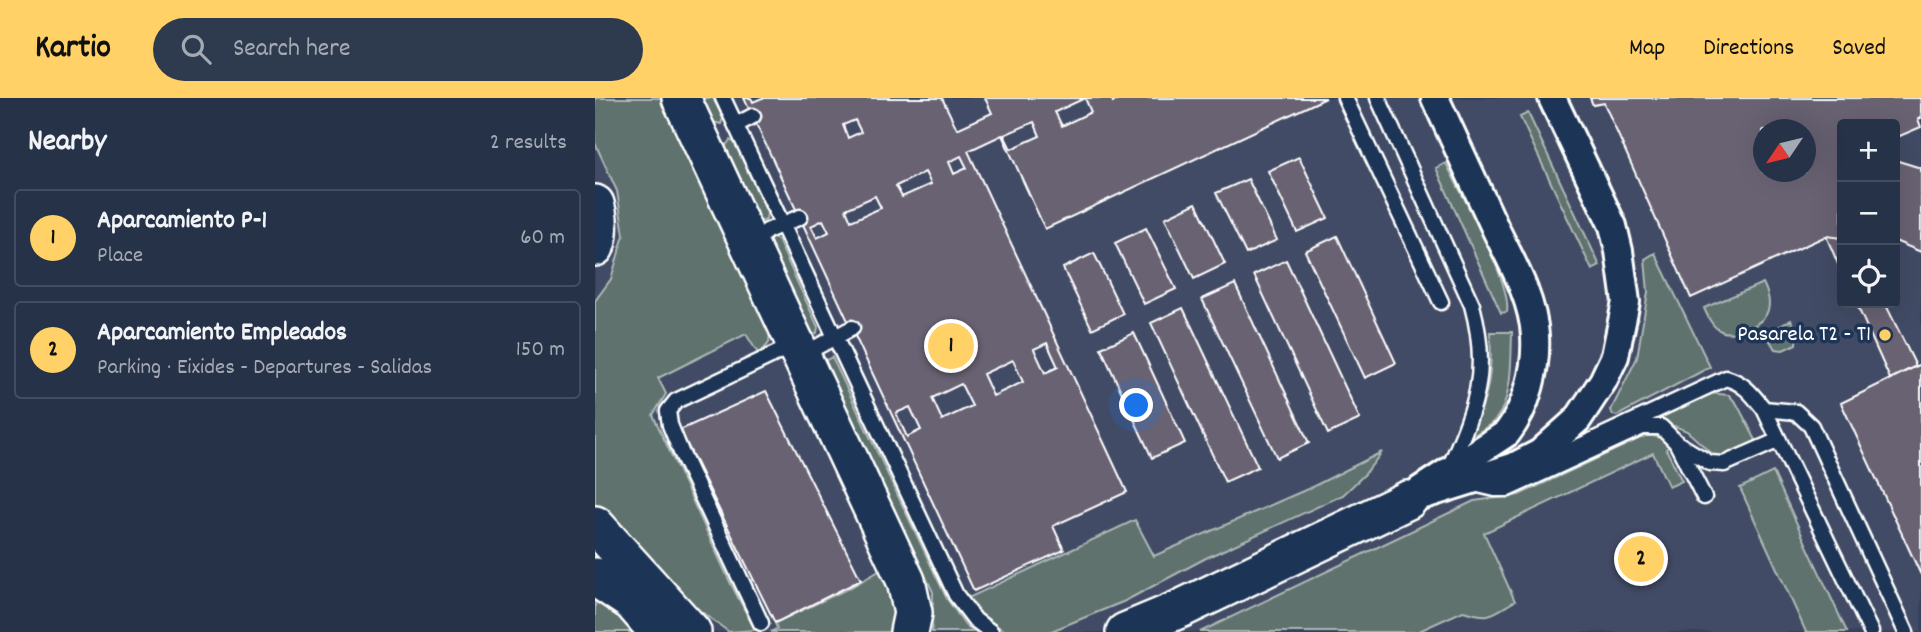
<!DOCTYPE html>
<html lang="en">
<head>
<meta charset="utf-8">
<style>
  body { margin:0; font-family:Dekko,sans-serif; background:#2e3a4e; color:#f1f3f6 }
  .controls { position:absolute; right:21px; top:21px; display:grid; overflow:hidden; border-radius:7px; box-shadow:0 7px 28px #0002 }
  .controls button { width:63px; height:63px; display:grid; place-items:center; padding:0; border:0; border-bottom:2px solid #424d60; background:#263247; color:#f1f3f6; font:35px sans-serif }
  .compass { position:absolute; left:1158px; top:21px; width:63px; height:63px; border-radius:50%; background:#263247; box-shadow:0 7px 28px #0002; rotate:235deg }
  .you { position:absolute; left:542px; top:308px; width:24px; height:24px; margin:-18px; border:5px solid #fff; border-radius:50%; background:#1a73e8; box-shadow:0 0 0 10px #1a73e833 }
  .badge { display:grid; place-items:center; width:46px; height:46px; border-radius:50%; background:#ffd166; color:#111; font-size:23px; font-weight:700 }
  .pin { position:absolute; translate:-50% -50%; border:4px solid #fff; box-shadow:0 2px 7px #0006 }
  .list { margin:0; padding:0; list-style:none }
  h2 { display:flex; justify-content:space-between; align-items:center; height:91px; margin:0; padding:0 28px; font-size:30px }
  h2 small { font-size:23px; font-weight:400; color:#a4aab4 }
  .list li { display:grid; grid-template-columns:46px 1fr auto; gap:21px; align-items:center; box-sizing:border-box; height:98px; margin:0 14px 14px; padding:0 14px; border:2px solid #424d60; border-radius:7px }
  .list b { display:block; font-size:26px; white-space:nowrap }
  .list p { margin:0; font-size:23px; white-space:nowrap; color:#a4aab4 }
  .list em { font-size:23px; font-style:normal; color:#a4aab4 }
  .icon { flex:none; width:38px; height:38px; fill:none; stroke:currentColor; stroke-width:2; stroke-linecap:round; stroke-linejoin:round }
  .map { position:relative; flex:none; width:1326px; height:534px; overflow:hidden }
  header { display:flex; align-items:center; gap:42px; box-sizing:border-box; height:98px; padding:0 35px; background:#ffd166; color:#111 }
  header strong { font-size:33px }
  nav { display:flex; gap:38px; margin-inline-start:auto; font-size:24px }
  .search { width:490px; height:63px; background:#2e3a4e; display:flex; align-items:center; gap:18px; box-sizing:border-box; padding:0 24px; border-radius:38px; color:#a4aab4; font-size:26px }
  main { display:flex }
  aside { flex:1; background:#263247 }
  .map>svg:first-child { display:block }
  .built { fill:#434c65; fill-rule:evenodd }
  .green { fill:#5e726d; stroke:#aeb8b6; stroke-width:2 }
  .building { fill:#676273; stroke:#fff; stroke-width:2; fill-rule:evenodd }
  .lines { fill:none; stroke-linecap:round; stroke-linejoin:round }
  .lane-casing { stroke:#fff; stroke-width:19 }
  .street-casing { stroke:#fff; stroke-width:32 }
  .secondary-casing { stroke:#fff; stroke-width:42 }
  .lane { stroke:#1d3557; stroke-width:14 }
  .street { stroke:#1d3557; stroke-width:26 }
  .secondary { stroke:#1d3557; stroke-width:37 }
  .poi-dot { fill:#ffd166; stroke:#1d3557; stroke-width:2.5 }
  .labels { text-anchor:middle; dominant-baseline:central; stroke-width:7; stroke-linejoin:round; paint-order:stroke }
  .poi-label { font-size:23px; fill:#fff; stroke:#1d3557; text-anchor:end }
</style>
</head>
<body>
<header>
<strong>Kartio</strong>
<div class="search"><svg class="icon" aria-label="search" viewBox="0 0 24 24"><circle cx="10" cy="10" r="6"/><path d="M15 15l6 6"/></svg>Search here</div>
<nav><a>Map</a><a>Directions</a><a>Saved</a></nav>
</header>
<main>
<aside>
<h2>Nearby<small>2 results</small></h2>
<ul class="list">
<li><span class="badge">1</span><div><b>Aparcamiento P-1</b><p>Place</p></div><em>60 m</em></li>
<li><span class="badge">2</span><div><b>Aparcamiento Empleados</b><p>Parking · Eixides - Departures - Salidas</p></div><em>150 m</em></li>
</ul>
</aside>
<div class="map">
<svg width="1326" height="534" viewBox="0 0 1326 534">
  <rect width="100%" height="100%" fill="#33425f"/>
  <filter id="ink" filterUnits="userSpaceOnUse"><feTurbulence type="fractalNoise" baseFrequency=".0143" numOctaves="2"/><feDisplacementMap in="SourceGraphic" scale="14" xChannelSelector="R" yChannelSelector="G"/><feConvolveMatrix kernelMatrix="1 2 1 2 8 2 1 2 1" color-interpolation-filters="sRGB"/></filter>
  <g filter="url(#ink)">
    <!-- built -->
    <path class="built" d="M0 0H1326V534H42L0 492ZM1247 26H1300V205H1247ZM1168 32H1210V74H1168Z"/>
    <!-- green -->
    <path class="green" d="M0 0H70L175 232 174 245 164 257 151 236 63 280 71 296 58 317 135 484 160 532 134 534 78 493 0 405V203L16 181 29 137 22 93 0 45Z
      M107 0H118L128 20 126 26 118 24Z
      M933 15 1005 168 997 172 925 19Z
      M135 42 140 45 172 115 171 122 168 123 162 119 130 49Z
      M851 65C866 96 917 184 912 214L906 215 841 70Z
      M178 140 183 142 223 229 222 235 219 236 214 232 174 147 175 142Z
      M1060 155 1115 269 1022 318 1018 317 1016 312 1042 260 1053 194 1050 161Z
      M1168 185C1172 193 1176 203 1173 212 1169 227 1139 239 1126 233 1117 229 1113 219 1109 210Z
      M1196 222 1202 232 1201 246 1188 252 1180 251 1171 236Z
      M895 234H917C916 260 918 300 901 321 894 329 881 335 873 341 893 303 898 276 895 234Z
      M237 259 352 501 372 529 379 534H337L338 494 231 266V262Z
      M1113 295 1134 297 1142 306 1163 346 1134 357 1121 359 1092 333 1059 320Z
      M1050 338H1058L1071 341 1075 348 1071 351 1087 383 1074 389 1058 355 889 435 920 503C894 518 897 521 868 513L822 534H605L879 403 924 397Z
      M787 354 770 376 748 397 611 460 530 503 454 534H411L386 516 373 500 540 422 559 458 715 390Z
      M1178 374 1251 532 1252 534H1211L1145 390Z
      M286 472C293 490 307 515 295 534H175L182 531 180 525 254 490Z
      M0 492 43 534H0Z"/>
    <!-- building -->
    <path class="building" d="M149 0H156L158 4 167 0H347L362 31 397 15 390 0H516L518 4 525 0H731L450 131 407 37 373 53 532 394 458 428 469 452 379 493ZM490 0 496 14 467 28 460 14ZM260 22 266 34 253 40 248 27ZM439 24 445 38 416 51 409 37ZM366 58 372 70 359 76 354 64ZM330 74 336 86 307 99 301 88ZM280 98 286 110 256 123 251 111ZM228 122 234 134 222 140 216 128ZM452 245 463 269 450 275 439 251ZM418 262 428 284 398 298 388 276ZM366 286 377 308 347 322 337 300ZM315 309 326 332 312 339 301 315Z
      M995 0H1326V20L1323 21 1326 29 1300 40V26H1247V140L1231 138 1096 200 1009 5 998 7ZM1168 32H1210V74H1168Z
      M704 59 733 120 702 134 673 73Z
      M1300 62 1326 70V154L1300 143Z
      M653 81 682 142 651 156 621 95Z
      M601 105 630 166 599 181 570 120Z
      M551 130 581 191 549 206 520 145Z
      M742 138 801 265 770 280 710 153Z
      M1231 138 1247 140V175Z
      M499 155 528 216 497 231 468 170Z
      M691 162 765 321 733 336 659 177Z
      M640 186 714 345 682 360 607 201Z
      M1261 205H1290L1321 268 1295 281Z
      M588 210 663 369 630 384 556 225Z
      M539 235 590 345 557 360 506 250Z
      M1326 266V477L1246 305Z
      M171 293 266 482 180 525 85 332Z"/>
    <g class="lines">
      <!-- lane casing -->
      <g class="lane-casing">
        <path id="lane" d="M128 0 361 497 380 522 396 534
          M750 0 846 204
          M783 0 877 207C895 274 881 307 855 368
          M141 27 158 18
          M165 152V139L172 133 205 119
          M207 257 257 230
          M1169 311 1201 314 1216 328 1311 534
          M1082 345 1115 365 1129 366 1184 342
          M945 361 976 352 1131 280C1149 285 1157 296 1169 311L1276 534
          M879 386 900 391H913L1048 329H1066L1081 344 1109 399
          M166 525 86 354 75 327 73 313 81 303 199 247"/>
      </g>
      <!-- street casing -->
      <g class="street-casing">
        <path id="street" d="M825 392 912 335C932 309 942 271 940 238 938 201 917 165 901 132 881 88 860 44 840 0
          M813 402 918 369 945 355 983 321 1008 283 1020 258 1031 204 1024 153 1018 128 957 0"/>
      </g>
      <!-- secondary casing -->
      <g class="secondary-casing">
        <path id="secondary" d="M86 0 311 483 318 515 314 534
          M0 106C4 119 5 136 0 149
          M0 427 97 534
          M0 479 37 504 63 534
          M530 534 585 511 813 402"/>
      </g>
      <!-- lane -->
      <use href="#lane" class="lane"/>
      <!-- street -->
      <use href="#street" class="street"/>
      <!-- secondary -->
      <use href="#secondary" class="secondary"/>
    </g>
  </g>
  <!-- markers -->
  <circle class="poi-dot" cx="1290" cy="237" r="7"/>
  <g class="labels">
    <!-- poi labels -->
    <g class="poi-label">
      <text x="1276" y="237">Pasarela T2 - T1</text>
    </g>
  </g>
</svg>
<div class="controls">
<button>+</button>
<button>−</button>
<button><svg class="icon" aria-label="locate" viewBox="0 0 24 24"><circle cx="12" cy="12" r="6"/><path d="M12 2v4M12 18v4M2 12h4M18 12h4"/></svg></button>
</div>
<svg class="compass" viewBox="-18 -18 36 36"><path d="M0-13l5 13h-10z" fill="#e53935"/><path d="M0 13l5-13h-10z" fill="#a4aab4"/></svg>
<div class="you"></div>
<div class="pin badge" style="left:356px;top:248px">1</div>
<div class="pin badge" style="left:1046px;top:461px">2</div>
</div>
</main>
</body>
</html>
